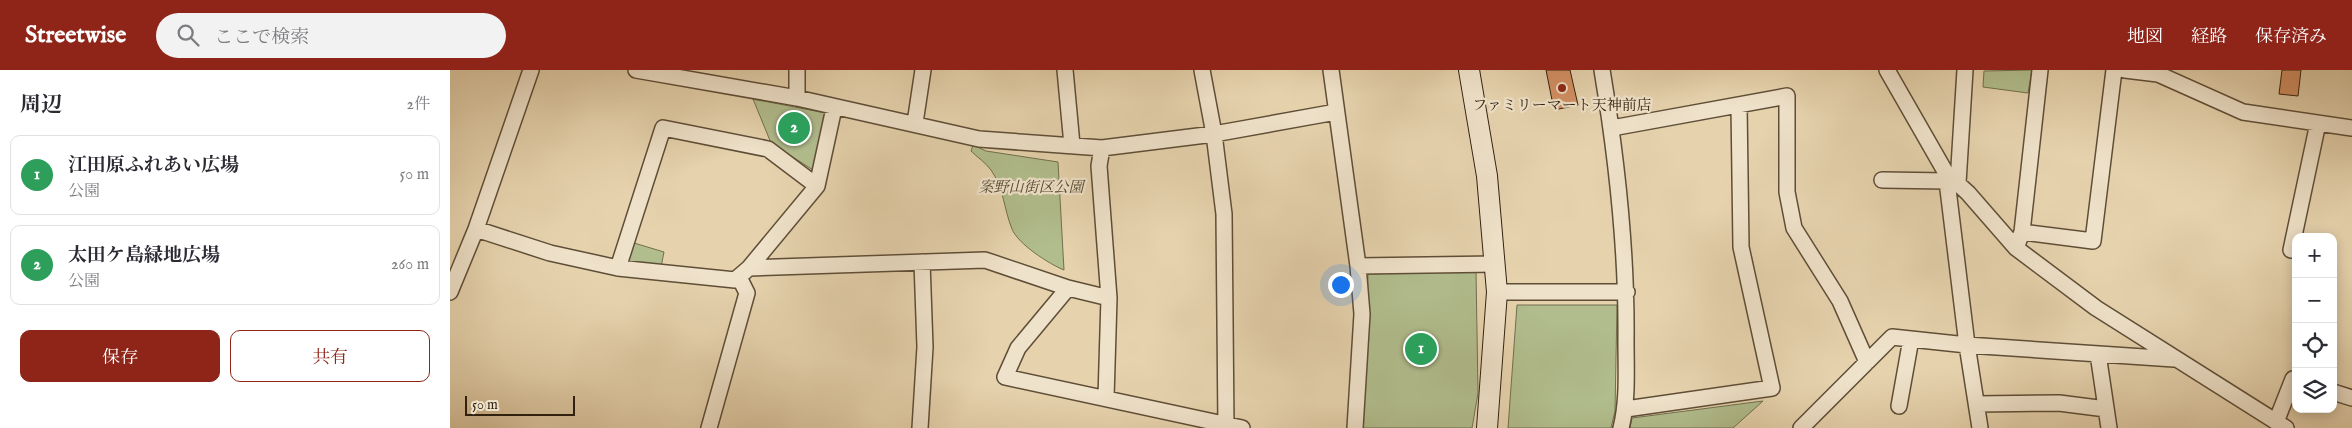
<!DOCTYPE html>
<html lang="ja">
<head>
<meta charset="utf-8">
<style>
  body { margin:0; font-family:"IM FELL English","Noto Serif JP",serif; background:#f2f2f3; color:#2b2b33 }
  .controls { position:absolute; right:15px; bottom:15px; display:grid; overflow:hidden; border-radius:10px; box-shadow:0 2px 12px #0003 }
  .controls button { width:45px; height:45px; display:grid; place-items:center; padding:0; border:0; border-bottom:1px solid #e1e1e2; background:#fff; color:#2b2b33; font:25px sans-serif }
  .scale { position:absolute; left:15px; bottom:12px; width:110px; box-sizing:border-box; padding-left:5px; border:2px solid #32210f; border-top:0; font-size:14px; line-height:18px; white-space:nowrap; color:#32210f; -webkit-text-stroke:4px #efe2ca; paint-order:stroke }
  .you { position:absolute; left:890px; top:214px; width:18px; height:18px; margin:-12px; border:4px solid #fff; border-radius:50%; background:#1a73e8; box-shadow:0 0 0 8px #1a73e833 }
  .badge { display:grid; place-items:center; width:32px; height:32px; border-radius:50%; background:#8f2418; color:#fff; font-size:16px; font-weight:700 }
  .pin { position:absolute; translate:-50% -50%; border:2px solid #fff; box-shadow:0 1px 5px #0006 }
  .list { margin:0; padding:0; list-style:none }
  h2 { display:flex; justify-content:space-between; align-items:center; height:65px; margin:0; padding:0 20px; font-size:21px }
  h2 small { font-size:16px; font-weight:400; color:#7c7c81 }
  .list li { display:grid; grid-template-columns:32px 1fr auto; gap:15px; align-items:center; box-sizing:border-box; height:80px; margin:0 10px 10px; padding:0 10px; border:1px solid #e1e1e2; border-radius:10px }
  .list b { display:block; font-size:19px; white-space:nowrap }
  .list p { margin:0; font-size:16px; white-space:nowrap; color:#7c7c81 }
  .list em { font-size:16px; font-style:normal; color:#7c7c81 }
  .actions { display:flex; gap:10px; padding:15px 20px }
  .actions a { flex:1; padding:11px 0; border:1px solid #8f2418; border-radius:10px; text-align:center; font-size:18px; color:#8f2418 }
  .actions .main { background:#8f2418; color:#fff }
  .icon { flex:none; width:28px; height:28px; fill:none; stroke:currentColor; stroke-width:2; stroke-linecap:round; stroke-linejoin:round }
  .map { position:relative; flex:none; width:1902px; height:358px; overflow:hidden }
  header { display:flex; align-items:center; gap:30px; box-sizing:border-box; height:70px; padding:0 25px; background:#8f2418; color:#fff }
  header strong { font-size:24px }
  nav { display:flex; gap:28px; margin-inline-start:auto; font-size:18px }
  .search { width:350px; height:45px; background:#f2f2f3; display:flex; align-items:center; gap:12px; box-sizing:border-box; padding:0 18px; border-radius:28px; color:#7c7c81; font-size:19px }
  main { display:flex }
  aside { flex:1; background:#fff }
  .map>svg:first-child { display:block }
  .green { fill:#b1bd8d; stroke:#726f4e }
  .building { fill:#d49063; stroke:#32210f }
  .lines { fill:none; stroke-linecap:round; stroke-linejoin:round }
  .street-casing { stroke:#5f4e37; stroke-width:18 }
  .secondary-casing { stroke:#32210f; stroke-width:22 }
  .street { stroke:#efe2ca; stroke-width:15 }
  .secondary { stroke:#efe2ca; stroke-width:20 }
  .poi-dot { fill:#8f2418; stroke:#efe2ca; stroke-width:2 }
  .labels { text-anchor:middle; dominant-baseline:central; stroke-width:4.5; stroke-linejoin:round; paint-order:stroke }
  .poi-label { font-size:15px; fill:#32210f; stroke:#efe2ca }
  .park-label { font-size:15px; font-style:italic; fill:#52482e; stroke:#efe2ca }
</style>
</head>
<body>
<header>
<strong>Streetwise</strong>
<div class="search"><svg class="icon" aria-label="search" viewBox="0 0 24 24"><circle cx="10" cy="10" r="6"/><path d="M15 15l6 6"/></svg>ここで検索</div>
<nav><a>地図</a><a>経路</a><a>保存済み</a></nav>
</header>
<main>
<aside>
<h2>周辺<small>2件</small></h2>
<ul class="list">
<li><span class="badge" style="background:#2e9e5b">1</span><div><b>江田原ふれあい広場</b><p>公園</p></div><em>50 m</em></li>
<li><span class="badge" style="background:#2e9e5b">2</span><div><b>太田ケ島緑地広場</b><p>公園</p></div><em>260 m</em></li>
</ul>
<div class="actions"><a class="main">保存</a><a>共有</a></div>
</aside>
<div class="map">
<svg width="1902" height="358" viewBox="0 0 1902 358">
  <rect width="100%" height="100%" fill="#e6d3ae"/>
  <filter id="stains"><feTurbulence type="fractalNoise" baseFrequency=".004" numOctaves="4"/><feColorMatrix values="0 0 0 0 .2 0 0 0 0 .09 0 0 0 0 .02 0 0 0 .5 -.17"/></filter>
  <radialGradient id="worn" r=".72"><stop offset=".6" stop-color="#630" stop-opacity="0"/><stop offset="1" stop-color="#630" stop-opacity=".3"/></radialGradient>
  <!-- green -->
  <path class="green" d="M1582 0 1578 23 1533 17 1534 1Z
    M303 29 376 43 363 100 321 73Z
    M523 75 536 81 608 92 614 200C599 194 568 174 562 159 554 140 554 118 541 100 536 93 527 87 521 81Z
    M184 173 214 182 211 197 178 193Z
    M1026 201 1028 323 1022 358H912L918 204Z
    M1067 235H1167L1165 341 1161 358H1058Z
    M1313 331 1283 358H1180L1182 348Z"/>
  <!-- building -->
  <path class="building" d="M1096 0H1120L1128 35 1104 40Z
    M1832 0H1851L1848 26 1829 24Z"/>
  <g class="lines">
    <!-- street casing -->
    <g class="street-casing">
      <path id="street" d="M186 0 347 28 529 69 652 78 764 64 886 42
        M347 0V28
        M615 0 622 75
        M752 0 764 64 774 144 776 358
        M881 0 908 196 912 244 905 358
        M1152 0C1167 90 1177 180 1176 271 1176 300 1178 330 1171 358
        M1437 0 1496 103 1518 123 1566 178 1646 238 1836 358
        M1675 0 1708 4 1793 42 1902 58
        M465 53 473 0
        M1162 58 1337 26V122L1344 158 1390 231 1417 292
        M652 78 649 96 659 228 656 328
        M1496 103 1517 275 1530 358
        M1432 110 1497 111
        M1508 113 1515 0
        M26 159 100 183 168 198 285 210 299 198 367 116 384 38
        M1572 162 1590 0
        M1566 178 1572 162 1643 171 1664 0
        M1841 180 1868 53
        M908 196 1046 194
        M168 198 213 58 318 79 367 116
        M299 198 535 190 618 218 568 278 555 307 792 358
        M618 218 659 228
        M0 222 26 159 81 0
        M1047 222H1177
        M1648 284 1659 358
        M1883 322 1902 328
        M1527 334 1609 333 1656 339
        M1449 336 1461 269
        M1176 339 1322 318 1291 177 1289 35
        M1826 352 1843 309 1846 310
        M259 358 297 223 289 207
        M470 358 475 277 472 192
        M1351 358 1442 267 1517 275 1724 289"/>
    </g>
    <!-- secondary casing -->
    <g class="secondary-casing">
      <path id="secondary" d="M1019 0 1037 106 1047 222 1037 358"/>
    </g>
    <!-- street -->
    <use href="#street" class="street"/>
    <!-- secondary -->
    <use href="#secondary" class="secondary"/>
  </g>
  <!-- markers -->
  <circle class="poi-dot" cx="1112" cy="18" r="5"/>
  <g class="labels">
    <!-- poi labels -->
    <g class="poi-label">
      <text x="1112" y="35">ファミリーマート天神前店</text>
    </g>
    <!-- park labels -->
    <g class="park-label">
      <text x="581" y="117">案野山街区公園</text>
    </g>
  </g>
  <rect width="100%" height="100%" filter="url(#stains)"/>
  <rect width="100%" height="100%" fill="url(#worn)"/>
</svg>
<div class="controls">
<button>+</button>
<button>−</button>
<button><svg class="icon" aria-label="locate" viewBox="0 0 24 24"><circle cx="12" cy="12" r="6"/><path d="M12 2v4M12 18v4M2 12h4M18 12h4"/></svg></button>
<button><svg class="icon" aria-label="layers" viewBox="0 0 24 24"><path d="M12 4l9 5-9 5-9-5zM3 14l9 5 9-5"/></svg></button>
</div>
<div class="scale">50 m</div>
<div class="you"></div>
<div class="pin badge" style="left:971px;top:279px;background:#2e9e5b">1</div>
<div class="pin badge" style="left:344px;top:58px;background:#2e9e5b">2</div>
</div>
</main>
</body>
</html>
